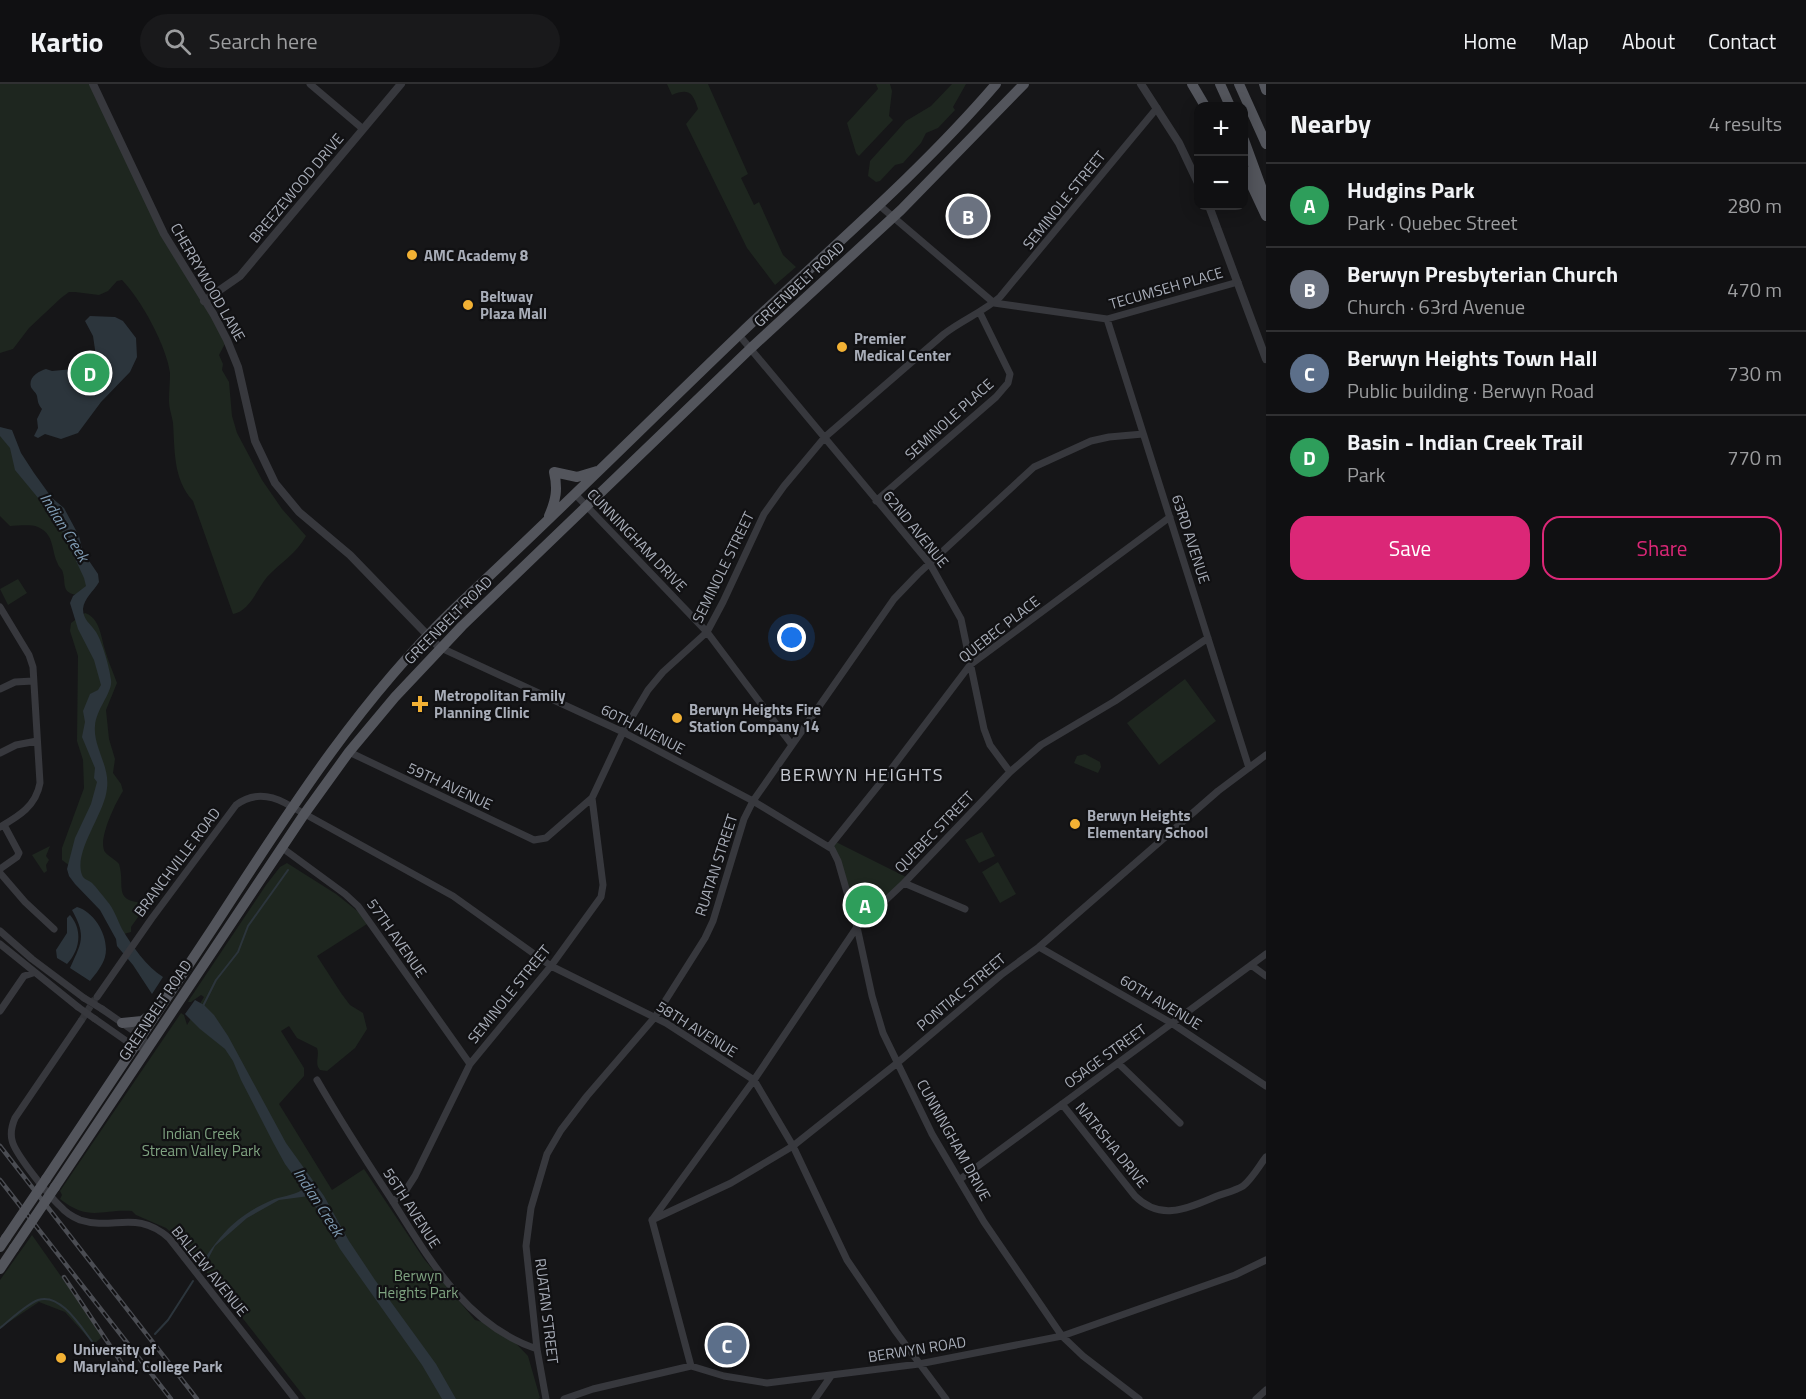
<!DOCTYPE html>
<html lang="en">
<head>
<meta charset="utf-8">
<style>
  body { margin:0; font-family:"Titillium Web",sans-serif; background:#19191b; color:#f1f3f6 }
  .controls { position:absolute; right:18px; top:18px; display:grid; overflow:hidden; border-radius:12px; box-shadow:0 3px 15px #0003 }
  .controls button { width:54px; height:54px; display:grid; place-items:center; padding:0; border:0; border-bottom:2px solid #303032; background:#101012; color:#f1f3f6; font:30px sans-serif }
  .you { position:absolute; left:792px; top:554px; width:21px; height:21px; margin:-15px; border:4px solid #fff; border-radius:50%; background:#1a73e8; box-shadow:0 0 0 9px #1a73e833 }
  .badge { display:grid; place-items:center; width:39px; height:39px; border-radius:50%; background:#db2777; color:#fff; font-size:20px; font-weight:700 }
  .pin { position:absolute; translate:-50% -50%; border:3px solid #fff; box-shadow:0 2px 6px #0006 }
  .list { margin:0; padding:0; list-style:none }
  h2 { display:flex; justify-content:space-between; align-items:center; height:78px; margin:0; padding:0 24px; font-size:26px }
  h2 small { font-size:20px; font-weight:400; color:#9c9d9f }
  .list li { display:grid; grid-template-columns:39px 1fr auto; gap:18px; align-items:center; box-sizing:border-box; height:84px; padding:0 24px; border-top:2px solid #303032 }
  .list b { display:block; font-size:22px; white-space:nowrap }
  .list p { margin:0; font-size:20px; white-space:nowrap; color:#9c9d9f }
  .list em { font-size:20px; font-style:normal; color:#9c9d9f }
  .actions { display:flex; gap:12px; padding:18px 24px }
  .actions a { flex:1; padding:14px 0; border:2px solid #db2777; border-radius:18px; text-align:center; font-size:21px; color:#db2777 }
  .actions .main { background:#db2777; color:#fff }
  .icon { flex:none; width:33px; height:33px; fill:none; stroke:currentColor; stroke-width:2; stroke-linecap:round; stroke-linejoin:round }
  .map { position:relative; flex:none; width:1266px; height:1315px; overflow:hidden }
  header { display:flex; align-items:center; gap:36px; box-sizing:border-box; height:84px; padding:0 30px; background:#101012; border-bottom:2px solid #303032 }
  header strong { font-size:28px }
  nav { display:flex; gap:33px; margin-inline-start:auto; font-size:21px }
  .search { width:420px; height:54px; background:#19191b; display:flex; align-items:center; gap:15px; box-sizing:border-box; padding:0 21px; border-radius:33px; color:#9c9d9f; font-size:22px }
  main { display:flex }
  aside { flex:1; background:#101012 }
  .map>svg:first-child { display:block }
  .green { fill:#1e261f }
  .water { fill:#2c353c }
  .lines { fill:none; stroke-linecap:round; stroke-linejoin:round }
  .stream { stroke:#2c353c; stroke-width:2 }
  .minor-tunnel { stroke:#333438; stroke-width:7; stroke-dasharray:7 3.5; stroke-linecap:butt }
  .minor { stroke:#37383d; stroke-width:7 }
  .tertiary { stroke:#37383d; stroke-width:8 }
  .primary { stroke:#53555c; stroke-width:10 }
  .rail-casing { stroke:#4a4c52; stroke-width:4.5 }
  .rail { stroke:#111113; stroke-width:2; stroke-dasharray:7; stroke-linecap:butt }
  .minor-bridge { stroke:#37383d; stroke-width:7 }
  .primary-bridge { stroke:#53555c; stroke-width:10 }
  .poi-dot { fill:#f2b134; stroke:#111113; stroke-width:2 }
  .labels { text-anchor:middle; dominant-baseline:central; stroke-width:4.5; stroke-linejoin:round; paint-order:stroke }
  .street-label { font-size:15px; fill:#a8adb8; stroke:#111113 }
  .poi-label { font-size:15px; font-weight:bold; fill:#a8adb8; stroke:#111113; text-anchor:start }
  .park-label { font-size:15px; fill:#7fa381; stroke:#111113 }
  .water-label { font-size:16px; font-style:italic; fill:#7f9bb3; stroke:#111113 }
  .quarter-label { font-size:18px; letter-spacing:1.5px; fill:#c9ccd4; stroke:#111113 }
</style>
</head>
<body>
<header>
<strong>Kartio</strong>
<div class="search"><svg class="icon" aria-label="search" viewBox="0 0 24 24"><circle cx="10" cy="10" r="6"/><path d="M15 15l6 6"/></svg>Search here</div>
<nav><a>Home</a><a>Map</a><a>About</a><a>Contact</a></nav>
</header>
<main>
<div class="map">
<svg width="1266" height="1315" viewBox="0 0 1266 1315">
  <rect width="100%" height="100%" fill="#161618"/>
  <!-- green -->
  <path class="green" d="M0 0H93L164 150 227 256 219 271 223 280 222 286 229 298 232 332 237 349 262 396 282 425 306 452C296 470 281 478 267 493 257 505 250 527 233 530L193 417C173 395 175 367 173 339 172 332 169 324 169 317 169 308 170 298 170 289 167 263 141 215 122 196L117 197 108 207 99 211 75 208H69L61 214 29 244 13 265 0 269Z
    M667 0H708L748 90 741 94 754 121 759 118 783 171 796 183 775 201 747 164 686 40 698 25C693 8 688 4 672 11Z
    M876 0H890L892 7 889 32 893 36 859 72 856 69 847 39 878 5Z
    M952 0H966L953 23 955 26 938 44 926 49 921 59 903 79 895 81 880 97 876 98 868 92 870 77 906 37 931 22Z
    M0 348 42 409 93 497 76 511C60 508 67 498 62 486 60 484 58 481 57 478 51 464 54 450 38 443 30 440 18 442 10 442L0 432Z
    M18 495 27 509 8 521 0 505Z
    M85 529C100 534 101 553 105 566 108 577 113 588 117 599L106 626 109 655 115 675 113 689 121 700 123 707C116 718 97 756 105 768 108 772 116 776 119 780 126 803 111 818 148 819L131 843V848L120 851 78 788 62 776V764L84 704 83 676 77 657 78 572 70 547 71 539Z
    M1185 595 1216 637 1159 681 1127 639Z
    M1085 670 1100 678 1101 683 1098 689 1074 679 1077 672Z
    M982 748 995 772 979 779 965 756Z
    M834 757 908 794 857 843 832 765Z
    M50 762 46 772 49 776 46 781 47 787 44 789 32 771Z
    M998 778 1016 810 1000 819 982 788Z
    M287 779 336 810 361 830 367 840 317 872 341 909 350 921 363 929 367 945 355 964 327 987 320 986C314 979 320 972 317 964L297 954 289 942 281 947 304 984V992L279 1020 332 1106 364 1085 424 1175 475 1236 500 1243 528 1272 540 1314 538 1315H306L186 1162 166 1144 136 1131 132 1127C101 1125 89 1138 60 1115L62 1111 60 1107 181 929 184 931 187 941 204 913 201 911 191 918H188L189 916 266 801 280 783Z
    M32 1151 103 1252 94 1260 65 1228 39 1218 0 1244V1196Z"/>
  <!-- water -->
  <path class="water" d="M90 232 115 233 123 237 136 254 137 273 130 288 101 318 78 349 61 355 45 350 38 354 34 352 38 344 37 335 42 325C38 320 38 318 37 312 36 308 32 306 31 303 28 293 39 287 46 285L52 287 94 283 97 279 93 252 85 237Z
    M0 343 12 346 21 369 34 389 52 414 64 424 79 452 83 468 98 490 99 498C94 507 84 514 83 525 83 536 91 540 96 548 102 557 110 585 111 596 113 608 96 625 95 642 93 663 110 682 107 704 105 730 73 767 82 791 84 796 89 796 92 799 97 804 102 811 107 817 114 825 117 835 122 845 132 862 147 883 163 893L152 910 133 881 117 862 116 855 100 826 75 800 69 792 67 785 75 754 91 720 97 698 94 694 95 684 82 653 85 638 83 627 90 610 98 606 101 601 94 576 78 545 70 519 73 512 86 502 84 494 58 438 15 386 10 364 0 352Z
    M77 823C95 828 110 854 105 873 103 881 95 891 90 897L70 884C81 859 87 853 72 826Z
    M70 831C83 846 80 866 67 880L57 874 56 866 67 849V834Z
    M195 916 204 921 214 931 228 952 286 1059 324 1112 349 1157 375 1196 436 1280 456 1315H442L422 1281 340 1165 309 1112 279 1116 247 1134 215 1162 201 1188 198 1185C219 1152 234 1133 270 1117 280 1112 293 1112 302 1106V1103L285 1080 274 1060 241 996 233 977 225 965 200 945 185 930Z"/>
  <g class="lines">
    <!-- stream -->
    <path class="stream" d="M203 922 216 896 238 868 248 842 288 786
      M0 1244C10 1236 27 1220 38 1216 61 1208 82 1245 94 1260
      M155 1250 168 1236 193 1197"/>
    <!-- minor-tunnel -->
    <path class="minor-tunnel" d="M81 937 95 915"/>
    <!-- minor -->
    <path class="minor" d="M310 0 363 45
      M879 121 994 219 1107 235 1238 198
      M1107 235 1249 684
      M739 251 930 480 961 535 984 645 990 661 1010 688
      M575 410 707 548 792 661
      M876 417 996 313 1008 299 1010 290 980 229
      M0 523 29 571 33 583 40 699C36 722 19 732 0 743
      M439 563 623 648 753 717 832 765 838 777 857 843 872 912 883 949 932 1050 984 1138 1062 1252 1083 1272 1139 1315
      M0 605 15 598 33 597
      M349 668 534 756 546 754 592 714
      M0 669 16 661 37 657
      M281 763 345 810 358 822 470 980
      M829 763 886 692 970 581 1170 433
      M0 785 17 773 19 769 4 741
      M0 789 25 818 54 845
      M904 799 965 825
      M0 847 32 875 84 914
      M0 860 78 923
      M1039 863 1173 940 1266 1002
      M1251 881 1266 892
      M97 913 152 834 236 721C252 709 268 710 285 719L453 812 551 882 666 939 754 996 793 1062 847 1176 896 1248 946 1315
      M102 925 141 952 148 963
      M0 927 24 892 33 889
      M95 935 135 963H148
      M81 937 15 1034C12 1041 10 1048 12 1056 14 1069 50 1113 61 1123 66 1129 73 1133 80 1136 114 1147 136 1125 169 1154L295 1315
      M1119 980 1180 1039
      M317 996C340 1036 365 1075 390 1113 428 1173 465 1241 537 1265
      M1062 1020 1135 1112C1161 1138 1188 1124 1217 1112 1225 1109 1235 1107 1243 1102 1252 1095 1259 1082 1266 1073
      M959 1096 1266 870
      M393 1118 406 1106 415 1092 470 980 551 882 601 813 603 801 592 714 623 648 648 606 663 588 707 548 723 518 764 430 784 402 825 353 944 250C962 236 983 228 1000 213L1157 24
      M654 1135 731 1099 793 1062 896 980 1001 891 1039 863 1218 707 1266 671
      M652 1136 754 996 857 843 904 799 1010 688 1041 661 1115 617 1208 554
      M652 1136 691 1282
      M546 1315 537 1265 526 1162 531 1124 547 1070 561 1046 587 1012 655 933 705 854 713 837 744 735 753 717 894 515 918 490 1034 383 1091 357 1109 353 1143 350
      M564 1315 593 1305 691 1282 724 1292 767 1299 919 1280 975 1269 1062 1252 1235 1191 1266 1176
      M815 1315 831 1292
      M1256 1315 1266 1306"/>
    <!-- tertiary -->
    <path class="tertiary" d="M93 0 164 150 214 231 227 256 238 283 255 357 275 399 299 428 350 471 439 563
      M1141 0 1179 59 1198 99
      M1209 122 1266 275
      M204 217 240 192 401 0"/>
    <!-- primary -->
    <path class="primary" d="M1192 0 1205 22
      M1220 0 1230 22
      M1239 0 1266 60
      M1264 0 1266 6
      M1244 56 1266 116
      M1244 85 1266 132
      M549 432C556 416 558 405 554 388L577 393 597 387
      M122 939 142 937 153 929
      M46 1095C103 1010 159 926 215 841 287 730 357 619 453 526 550 436 644 342 740 250 826 168 918 91 996 0
      M55 1103 305 729 349 668 395 613 462 542 751 264 901 126 1024 0
      M0 1163 6 1154
      M0 1185 14 1164"/>
    <!-- rail casing -->
    <g class="rail-casing">
      <path id="rail" d="M0 1062 197 1315
        M0 1096 171 1315
        M64 1193 127 1287"/>
    </g>
    <!-- rail -->
    <use href="#rail" class="rail"/>
    <!-- minor-bridge -->
    <path class="minor-bridge" d="M84 914 102 925
      M78 923 95 935"/>
    <!-- primary-bridge -->
    <path class="primary-bridge" d="M6 1154 46 1095
      M14 1164 55 1103"/>
  </g>
  <!-- markers -->
  <g class="poi-dot">
    <circle cx="412" cy="171" r="6"/>
    <circle cx="468" cy="221" r="6"/>
    <circle cx="842" cy="263" r="6"/>
    <path d="M417 611h6v6h6v6h-6v6h-6v-6h-6v-6h6z"/>
    <circle cx="677" cy="634" r="6"/>
    <circle cx="1075" cy="740" r="6"/>
    <circle cx="61" cy="1274" r="6"/>
  </g>
  <g class="labels">
    <!-- street labels -->
    <g class="street-label">
      <text transform="translate(296 104) rotate(-50)">BREEZEWOOD DRIVE</text>
      <text transform="translate(1064 116) rotate(-51)">SEMINOLE STREET</text>
      <text transform="translate(208 198) rotate(60)">CHERRYWOOD LANE</text>
      <text transform="translate(799 200) rotate(-43)">GREENBELT ROAD</text>
      <text transform="translate(1166 204) rotate(-16)">TECUMSEH PLACE</text>
      <text transform="translate(949 335) rotate(-42)">SEMINOLE PLACE</text>
      <text transform="translate(916 445) rotate(51)">62ND AVENUE</text>
      <text transform="translate(1191 455) rotate(72)">63RD AVENUE</text>
      <text transform="translate(637 456) rotate(46)">CUNNINGHAM DRIVE</text>
      <text transform="translate(723 483) rotate(-64)">SEMINOLE STREET</text>
      <text transform="translate(448 536) rotate(-45)">GREENBELT ROAD</text>
      <text transform="translate(999 545) rotate(-38)">QUEBEC PLACE</text>
      <text transform="translate(643 645) rotate(27)">60TH AVENUE</text>
      <text transform="translate(450 702) rotate(25)">59TH AVENUE</text>
      <text transform="translate(934 748) rotate(-46)">QUEBEC STREET</text>
      <text transform="translate(177 778) rotate(-53)">BRANCHVILLE ROAD</text>
      <text transform="translate(716 781) rotate(-72)">RUATAN STREET</text>
      <text transform="translate(397 854) rotate(55)">57TH AVENUE</text>
      <text transform="translate(961 908) rotate(-40)">PONTIAC STREET</text>
      <text transform="translate(509 910) rotate(-51)">SEMINOLE STREET</text>
      <text transform="translate(1161 918) rotate(31)">60TH AVENUE</text>
      <text transform="translate(155 926) rotate(-56)">GREENBELT ROAD</text>
      <text transform="translate(697 945) rotate(32)">58TH AVENUE</text>
      <text transform="translate(1105 972) rotate(-36)">OSAGE STREET</text>
      <text transform="translate(954 1056) rotate(61)">CUNNINGHAM DRIVE</text>
      <text transform="translate(1112 1061) rotate(51)">NATASHA DRIVE</text>
      <text transform="translate(412 1124) rotate(57)">56TH AVENUE</text>
      <text transform="translate(210 1187) rotate(51)">BALLEW AVENUE</text>
      <text transform="translate(547 1227) rotate(83)">RUATAN STREET</text>
      <text transform="translate(917 1265) rotate(-9)">BERWYN ROAD</text>
    </g>
    <!-- poi labels -->
    <g class="poi-label">
      <text x="424" y="171">AMC Academy 8</text>
      <text x="480" y="212">Beltway<tspan x="480" dy="17">Plaza Mall</tspan></text>
      <text x="854" y="254">Premier<tspan x="854" dy="17">Medical Center</tspan></text>
      <text x="434" y="611">Metropolitan Family<tspan x="434" dy="17">Planning Clinic</tspan></text>
      <text x="689" y="625">Berwyn Heights Fire<tspan x="689" dy="17">Station Company 14</tspan></text>
      <text x="1087" y="731">Berwyn Heights<tspan x="1087" dy="17">Elementary School</tspan></text>
      <text x="73" y="1265">University of<tspan x="73" dy="17">Maryland, College Park</tspan></text>
    </g>
    <!-- park labels -->
    <g class="park-label">
      <text x="201" y="1049">Indian Creek<tspan x="201" dy="17">Stream Valley Park</tspan></text>
      <text x="418" y="1191">Berwyn<tspan x="418" dy="17">Heights Park</tspan></text>
    </g>
    <!-- water labels -->
    <g class="water-label">
      <text transform="translate(65 443) rotate(58)">Indian Creek</text>
      <text transform="translate(319 1118) rotate(57)">Indian Creek</text>
    </g>
    <!-- quarter labels -->
    <g class="quarter-label">
      <text x="862" y="690">BERWYN HEIGHTS</text>
    </g>
  </g>
</svg>
<div class="controls">
<button>+</button>
<button>−</button>
</div>
<div class="you"></div>
<div class="pin badge" style="left:865px;top:821px;background:#2e9e5b">A</div>
<div class="pin badge" style="left:968px;top:132px;background:#6b7280">B</div>
<div class="pin badge" style="left:727px;top:1261px;background:#5c6f8a">C</div>
<div class="pin badge" style="left:90px;top:289px;background:#2e9e5b">D</div>
</div>
<aside>
<h2>Nearby<small>4 results</small></h2>
<ul class="list">
<li><span class="badge" style="background:#2e9e5b">A</span><div><b>Hudgins Park</b><p>Park · Quebec Street</p></div><em>280 m</em></li>
<li><span class="badge" style="background:#6b7280">B</span><div><b>Berwyn Presbyterian Church</b><p>Church · 63rd Avenue</p></div><em>470 m</em></li>
<li><span class="badge" style="background:#5c6f8a">C</span><div><b>Berwyn Heights Town Hall</b><p>Public building · Berwyn Road</p></div><em>730 m</em></li>
<li><span class="badge" style="background:#2e9e5b">D</span><div><b>Basin - Indian Creek Trail</b><p>Park</p></div><em>770 m</em></li>
</ul>
<div class="actions"><a class="main">Save</a><a>Share</a></div>
</aside>
</main>
</body>
</html>
